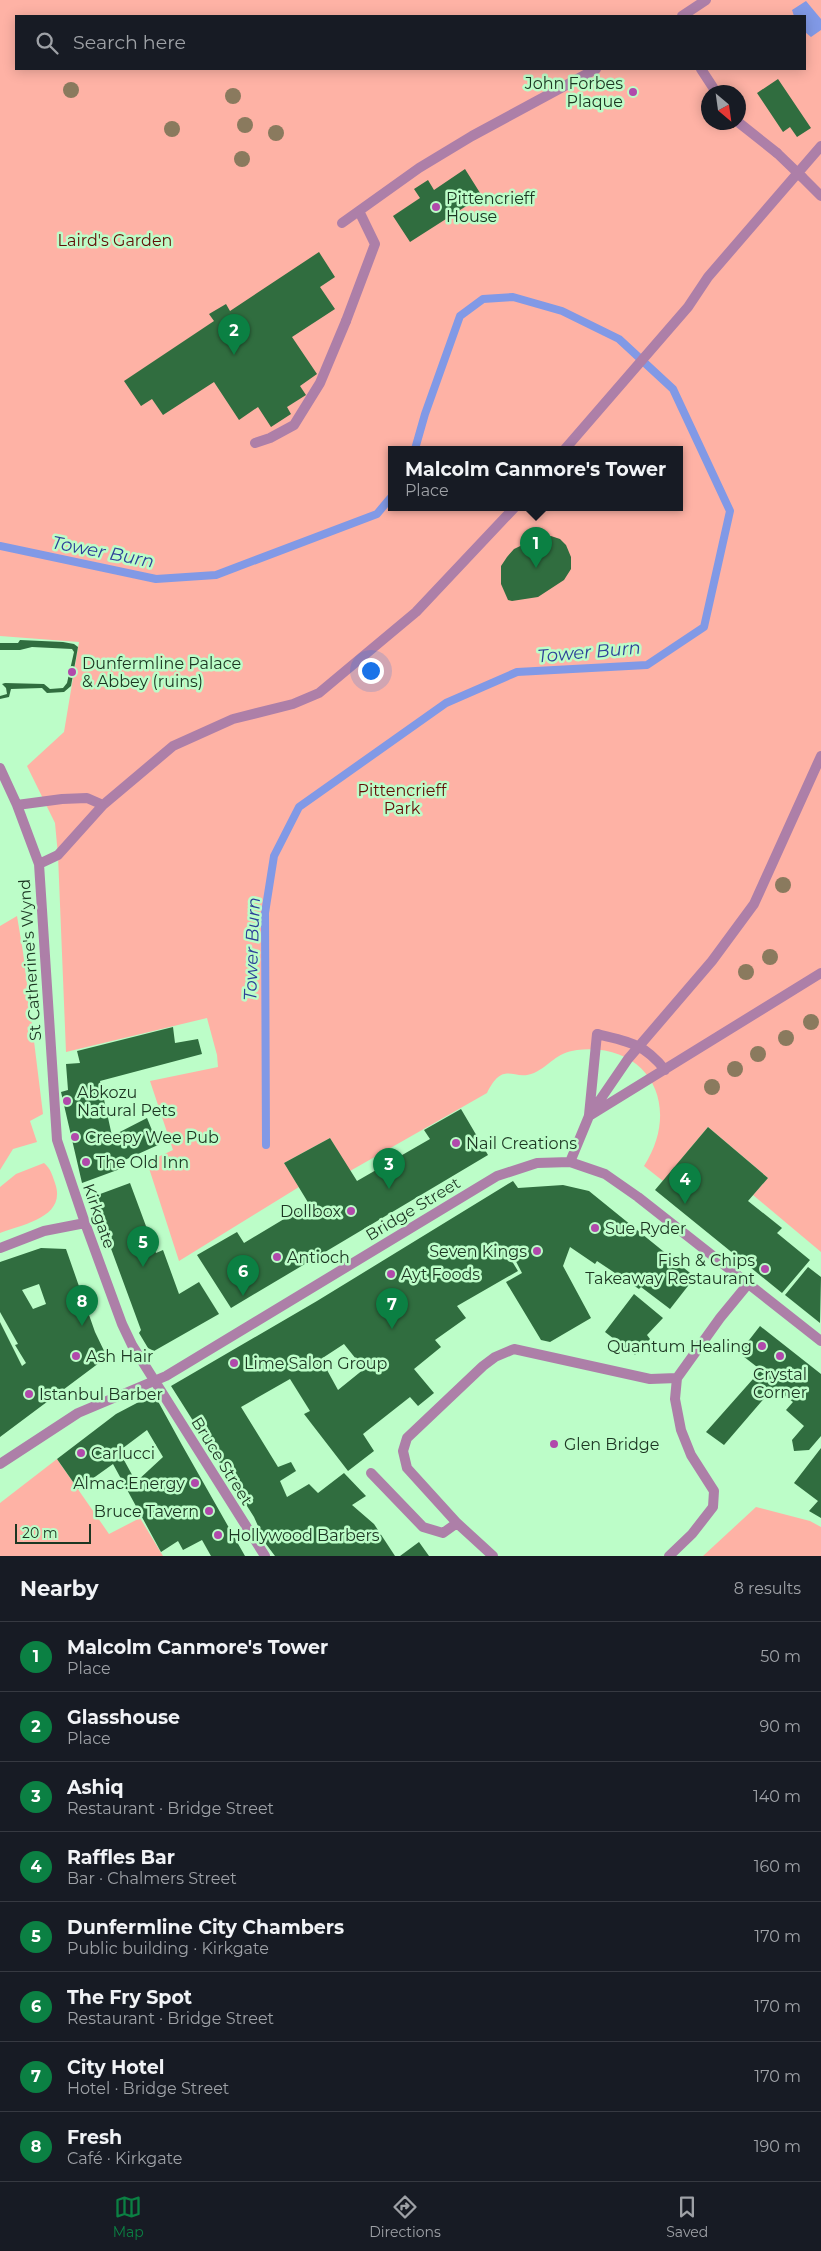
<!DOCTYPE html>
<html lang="en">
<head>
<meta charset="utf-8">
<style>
  body { margin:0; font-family:Montserrat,sans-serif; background:#242831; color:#f1f3f6 }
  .compass { position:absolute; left:701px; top:85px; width:45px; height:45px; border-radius:50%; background:#171b24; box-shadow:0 2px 12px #0003; rotate:151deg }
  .scale { position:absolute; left:15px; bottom:12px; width:76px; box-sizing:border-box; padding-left:5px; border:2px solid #1c3622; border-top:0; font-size:14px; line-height:18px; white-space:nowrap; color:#1c3622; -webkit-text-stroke:4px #bcfdc8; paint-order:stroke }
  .you { position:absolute; left:370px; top:670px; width:18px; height:18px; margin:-12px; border:4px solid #fff; border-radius:50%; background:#1a73e8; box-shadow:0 0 0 8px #1a73e833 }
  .badge { display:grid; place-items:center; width:32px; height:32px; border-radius:50%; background:#0b8043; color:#fff; font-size:16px; font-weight:700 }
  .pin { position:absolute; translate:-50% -41px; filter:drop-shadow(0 1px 2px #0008) }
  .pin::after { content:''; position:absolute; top:26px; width:18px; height:15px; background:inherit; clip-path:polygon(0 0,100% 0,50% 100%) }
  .popup { position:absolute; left:388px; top:446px; width:295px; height:65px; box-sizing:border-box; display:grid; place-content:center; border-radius:0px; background:#171b24; filter:drop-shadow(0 1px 4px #0005); font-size:16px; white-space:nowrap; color:#9ea1a6 }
  .popup b { font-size:19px; color:#f1f3f6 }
  .popup::after { content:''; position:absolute; left:50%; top:100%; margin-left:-10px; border:10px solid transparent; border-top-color:#171b24 }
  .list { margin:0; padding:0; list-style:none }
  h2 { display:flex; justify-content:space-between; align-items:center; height:65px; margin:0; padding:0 20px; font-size:21px }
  h2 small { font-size:16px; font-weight:400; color:#9ea1a6 }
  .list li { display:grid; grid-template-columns:32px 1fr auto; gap:15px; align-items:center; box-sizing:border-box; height:70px; padding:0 20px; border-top:1px solid #363941 }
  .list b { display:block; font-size:19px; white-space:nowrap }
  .list p { margin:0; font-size:16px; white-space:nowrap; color:#9ea1a6 }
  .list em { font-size:16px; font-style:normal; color:#9ea1a6 }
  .icon { flex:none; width:28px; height:28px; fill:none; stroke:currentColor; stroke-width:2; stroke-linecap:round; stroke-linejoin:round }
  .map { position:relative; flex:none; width:821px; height:1556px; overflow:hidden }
  .search { position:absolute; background:#171b24; box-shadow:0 2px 12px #0003; left:15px; right:15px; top:15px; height:55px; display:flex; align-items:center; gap:12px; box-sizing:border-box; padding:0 18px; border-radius:0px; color:#9ea1a6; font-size:19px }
  .sheet { height:625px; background:#171b24 }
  nav { display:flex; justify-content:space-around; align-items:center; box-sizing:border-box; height:70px; border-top:1px solid #363941; background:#171b24; font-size:14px; color:#9ea1a6 }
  nav a { display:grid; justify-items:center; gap:2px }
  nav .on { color:#0b8043 }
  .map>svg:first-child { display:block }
  .green { fill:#feb2a5; fill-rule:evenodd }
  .water { fill:#8199e6 }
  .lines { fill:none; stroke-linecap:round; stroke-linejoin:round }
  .stream { stroke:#8199e6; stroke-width:8 }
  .building { fill:#306d3f; fill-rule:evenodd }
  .lane { stroke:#ad7fa8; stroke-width:10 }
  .street { stroke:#ad7fa8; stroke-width:10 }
  .street-bridge { stroke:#ad7fa8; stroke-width:10 }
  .tree { fill:#8a7a5e }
  .poi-dot { fill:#b149ab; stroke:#bcfdc8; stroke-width:2 }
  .labels { text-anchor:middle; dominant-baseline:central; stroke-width:5; stroke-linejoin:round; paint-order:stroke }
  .poi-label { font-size:16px; fill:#1c3622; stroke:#bcfdc8; text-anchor:start }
  .park-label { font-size:16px; fill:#620e07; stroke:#bcfdc8 }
  .street-label { font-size:16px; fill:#1c3622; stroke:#bcfdc8 }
  .water-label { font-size:18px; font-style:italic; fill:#2d4099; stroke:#bcfdc8 }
</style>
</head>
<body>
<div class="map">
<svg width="821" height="1556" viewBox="0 0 821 1556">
  <rect width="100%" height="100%" fill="#bcfdc8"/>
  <!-- green -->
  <path class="green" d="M0 0H821V1252L753 1195 768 1178 708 1127 663 1181 644 1166C682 1107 650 1042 577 1050 555 1053 551 1065 534 1073 513 1082 504 1059 487 1093L350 1171 330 1138 284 1163 299 1187 179 1261 147 1162 173 1150 150 1081 218 1067 217 1055 207 1018 66 1052 58 855 55 823 27 766 64 732 79 642 0 636ZM16 16H805V69H16ZM708 92H738V122H708ZM392 449H680V507H392Z
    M17 916 23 952 43 1114 30 1121 37 1142 13 1149 0 1170V926Z
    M44 1163C51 1169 52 1175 55 1183 67 1217 24 1224 0 1233V1187L16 1174Z
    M57 1459 109 1534 140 1518 163 1556H0V1503Z
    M756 1507 810 1521 821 1527V1556H703Z"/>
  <!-- water -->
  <path class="water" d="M806 1 821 19V30L811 37 805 32V16H794L792 10Z"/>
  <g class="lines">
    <!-- stream -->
    <path class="stream" d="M0 546 156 579 216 575 377 514 392 496
      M266 1145 265 913 274 856 299 807 446 703 517 672 647 665 704 627 730 511 673 389 619 339 562 311 513 297 483 299 460 316 425 414 415 449"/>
  </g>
  <!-- building -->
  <path class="building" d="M778 79 811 128 797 137 790 127 783 132 757 93Z
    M465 169 482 196 410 242 393 216 420 198 414 189 428 180 434 190Z
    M319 252 335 277 320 287 335 309 292 337 317 374 300 386 306 395 287 407 291 414 271 427 258 407 239 420 214 382 163 415 152 399 141 406 124 381 214 321 209 314 226 304 230 311Z
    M551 536 560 539 566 545 571 557V569L564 580 538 597 512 601 508 600 501 584V566L507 557 514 549 535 539Z
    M20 640 63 642 74 644 78 647 71 686 64 692 47 693 42 688 11 689 9 697 0 699V696L7 694 6 688 2 684 5 683 44 684 50 689 63 688 67 683 74 652 72 649 32 647 20 650H0V643H18Z
    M173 1027 175 1043 198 1039 202 1054 100 1081 112 1136 147 1118 158 1145 118 1163 120 1169 82 1183 61 1092 68 1090 66 1064 80 1063 77 1051Z
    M461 1109 488 1155 231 1308 197 1255 237 1232 244 1243 309 1204 284 1163 330 1138 357 1181 430 1139 424 1130Z
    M708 1127 768 1178 748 1201 782 1228 777 1233 810 1260 782 1293 655 1190Z
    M513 1181 518 1188 563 1185 589 1191 695 1277 670 1309 641 1287 639 1289 597 1261 595 1264 570 1247 563 1266 591 1318 550 1342 541 1340 506 1282 522 1273 509 1248 505 1250 518 1271 457 1306 466 1318 435 1340 441 1347 414 1369 434 1393 418 1406 410 1397 363 1434 374 1451 348 1471 304 1414 310 1411 290 1379 241 1407 278 1467 291 1462 296 1471 280 1481 287 1497 309 1484 318 1493 344 1473 366 1496 352 1505 374 1524 395 1556H275L266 1544 254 1517 171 1386 317 1301ZM344 1344 364 1369 338 1390 321 1359Z
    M130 1183 156 1253 163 1250 179 1294 199 1282 219 1314 154 1351 148 1348 139 1333 141 1330 92 1197Z
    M41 1248 66 1249 95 1332 107 1357 0 1437V1322L22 1366 26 1363 15 1345 18 1344 0 1312V1262ZM39 1284 46 1304 33 1309 22 1290Z
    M808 1267 821 1277 820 1323 785 1295Z
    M634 1294 663 1318 647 1335 650 1339 635 1355 605 1332Z
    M760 1326 821 1374V1436L809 1450 794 1451 792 1440 804 1426 786 1410 793 1402 774 1387 724 1445 706 1432 761 1370 739 1353Z
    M154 1394 182 1445 245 1556H211L202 1540 183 1550 178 1541 161 1552 113 1464 78 1489 57 1459 116 1414ZM147 1430 163 1457 136 1482 119 1451Z
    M821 1448V1518L809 1511 818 1501 794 1483Z
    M419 1542 429 1556H400Z"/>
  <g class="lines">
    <!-- lane -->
    <path class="lane" d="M255 443 270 438 294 425 320 383 346 321
      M371 1473 423 1527 443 1533 457 1523
      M493 1556 457 1523 407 1468 403 1451 407 1438 483 1366 495 1357 514 1349 650 1379 677 1378
      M669 1556 692 1534 713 1507 714 1491 691 1455 681 1430 675 1399 677 1378 720 1318 748 1284"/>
    <!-- street -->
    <path class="street" d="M682 16 706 0
      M701 69 716 92
      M738 122 777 153
      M802 177 821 196
      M342 223 419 168 472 136 596 69
      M346 321 375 244 359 211
      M565 449 688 307 708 277 821 146
      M0 768 17 805 39 864 57 1140 85 1223 122 1324 132 1345 265 1556
      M17 805 62 799 87 798 103 805
      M39 864 58 855 103 805 173 746 233 719 293 704 319 693 416 612 515 507
      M589 1115 597 1034C628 1041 645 1044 665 1070
      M589 1116 628 1059 712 961 754 904 821 756
      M570 1162 589 1116 821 973
      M0 1248 44 1231 85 1223
      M0 1464 78 1413 166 1376 497 1176 537 1163 570 1162 605 1174 638 1197 821 1341"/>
    <!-- street-bridge -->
    <path class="street-bridge" d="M777 153 802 177"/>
  </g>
  <!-- trees -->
  <g class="tree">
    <circle cx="71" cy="90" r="8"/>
    <circle cx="233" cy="96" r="8"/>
    <circle cx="245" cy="125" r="8"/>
    <circle cx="172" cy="129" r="8"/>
    <circle cx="276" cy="133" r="8"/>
    <circle cx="242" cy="159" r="8"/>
    <circle cx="783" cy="885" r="8"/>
    <circle cx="770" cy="957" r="8"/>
    <circle cx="746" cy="972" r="8"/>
    <circle cx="811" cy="1022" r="8"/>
    <circle cx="786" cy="1038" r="8"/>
    <circle cx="758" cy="1054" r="8"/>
    <circle cx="735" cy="1069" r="8"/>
    <circle cx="712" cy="1087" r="8"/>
  </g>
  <!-- markers -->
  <g class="poi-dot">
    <circle cx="633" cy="92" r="5"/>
    <circle cx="436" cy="207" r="5"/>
    <circle cx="72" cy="672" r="5"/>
    <circle cx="67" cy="1101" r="5"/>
    <circle cx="75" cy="1137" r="5"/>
    <circle cx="456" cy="1143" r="5"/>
    <circle cx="86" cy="1162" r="5"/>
    <circle cx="351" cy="1211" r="5"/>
    <circle cx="595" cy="1228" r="5"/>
    <circle cx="537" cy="1251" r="5"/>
    <circle cx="277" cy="1257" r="5"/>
    <circle cx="765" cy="1269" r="5"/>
    <circle cx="391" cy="1274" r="5"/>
    <circle cx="762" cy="1346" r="5"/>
    <circle cx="76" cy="1356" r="5"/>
    <circle cx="780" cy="1356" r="5"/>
    <circle cx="234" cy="1363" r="5"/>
    <circle cx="29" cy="1394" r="5"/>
    <circle cx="554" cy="1444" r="5"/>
    <circle cx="81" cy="1453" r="5"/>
    <circle cx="195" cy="1483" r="5"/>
    <circle cx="209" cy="1511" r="5"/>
    <circle cx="218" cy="1535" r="5"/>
  </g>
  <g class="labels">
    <!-- poi labels -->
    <g class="poi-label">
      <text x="623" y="83" text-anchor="end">John Forbes<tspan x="623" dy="18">Plaque</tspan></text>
      <text x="446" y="198">Pittencrieff<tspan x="446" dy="18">House</tspan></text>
      <text x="82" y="663">Dunfermline Palace<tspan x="82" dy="18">&amp; Abbey (ruins)</tspan></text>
      <text x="77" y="1092">Abkozu<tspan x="77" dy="18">Natural Pets</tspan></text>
      <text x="85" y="1137">Creepy Wee Pub</text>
      <text x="466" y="1143">Nail Creations</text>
      <text x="96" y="1162">The Old Inn</text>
      <text x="341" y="1211" text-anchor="end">Dollbox</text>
      <text x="605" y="1228">Sue Ryder</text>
      <text x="527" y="1251" text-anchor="end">Seven Kings</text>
      <text x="287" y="1257">Antioch</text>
      <text x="755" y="1260" text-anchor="end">Fish &amp; Chips<tspan x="755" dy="18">Takeaway Restaurant</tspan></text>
      <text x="401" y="1274">Ayt Foods</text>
      <text x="752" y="1346" text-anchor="end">Quantum Healing</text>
      <text x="86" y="1356">Ash Hair</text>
      <text x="244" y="1363">Lime Salon Group</text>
      <text x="780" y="1374" text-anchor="middle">Crystal<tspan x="780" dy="18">Corner</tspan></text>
      <text x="39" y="1394">Istanbul Barber</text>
      <text x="564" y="1444">Glen Bridge</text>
      <text x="91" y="1453">Carlucci</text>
      <text x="185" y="1483" text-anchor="end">Almac.Energy</text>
      <text x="199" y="1511" text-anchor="end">Bruce Tavern</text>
      <text x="228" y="1535">Hollywood Barbers</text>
    </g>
    <!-- park labels -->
    <g class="park-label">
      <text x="115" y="240">Laird's Garden</text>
      <text x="402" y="790">Pittencrieff<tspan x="402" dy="18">Park</tspan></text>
    </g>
    <!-- street labels -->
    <g class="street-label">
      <text transform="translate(30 960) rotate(-94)">St Catherine's Wynd</text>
      <text transform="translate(413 1209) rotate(-31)">Bridge Street</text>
      <text transform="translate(99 1216) rotate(71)">Kirkgate</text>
      <text transform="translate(222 1461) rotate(58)">Bruce Street</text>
    </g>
    <!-- water labels -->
    <g class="water-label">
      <text transform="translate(103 552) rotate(11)">Tower Burn</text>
      <text transform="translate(589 652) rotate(-5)">Tower Burn</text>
      <text transform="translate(252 949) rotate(-88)">Tower Burn</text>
    </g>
  </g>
</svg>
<svg class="compass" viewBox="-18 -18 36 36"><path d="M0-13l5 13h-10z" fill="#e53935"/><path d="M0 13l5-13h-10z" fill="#9ea1a6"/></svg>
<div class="scale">20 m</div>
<div class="you"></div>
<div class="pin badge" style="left:536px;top:568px">1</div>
<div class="popup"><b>Malcolm Canmore's Tower</b>Place</div>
<div class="pin badge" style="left:234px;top:355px">2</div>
<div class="pin badge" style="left:389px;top:1189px">3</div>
<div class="pin badge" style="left:685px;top:1204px">4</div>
<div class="pin badge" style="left:143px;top:1267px">5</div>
<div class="pin badge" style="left:243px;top:1296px">6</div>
<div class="pin badge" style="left:392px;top:1329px">7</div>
<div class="pin badge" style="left:82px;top:1326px">8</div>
<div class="search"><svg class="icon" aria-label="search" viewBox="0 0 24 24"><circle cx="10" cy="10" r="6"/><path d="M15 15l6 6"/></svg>Search here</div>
</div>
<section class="sheet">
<h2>Nearby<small>8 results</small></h2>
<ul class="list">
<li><span class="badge">1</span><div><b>Malcolm Canmore's Tower</b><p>Place</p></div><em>50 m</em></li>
<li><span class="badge">2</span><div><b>Glasshouse</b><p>Place</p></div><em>90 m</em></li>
<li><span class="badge">3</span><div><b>Ashiq</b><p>Restaurant · Bridge Street</p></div><em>140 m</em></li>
<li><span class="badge">4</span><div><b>Raffles Bar</b><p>Bar · Chalmers Street</p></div><em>160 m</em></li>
<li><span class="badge">5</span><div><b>Dunfermline City Chambers</b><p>Public building · Kirkgate</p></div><em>170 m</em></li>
<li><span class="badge">6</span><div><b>The Fry Spot</b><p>Restaurant · Bridge Street</p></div><em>170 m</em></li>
<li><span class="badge">7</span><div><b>City Hotel</b><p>Hotel · Bridge Street</p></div><em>170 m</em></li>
<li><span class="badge">8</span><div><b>Fresh</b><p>Café · Kirkgate</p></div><em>190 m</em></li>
</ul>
</section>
<nav>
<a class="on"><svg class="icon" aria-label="map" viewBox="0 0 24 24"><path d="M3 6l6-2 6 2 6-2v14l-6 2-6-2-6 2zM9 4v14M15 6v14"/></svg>Map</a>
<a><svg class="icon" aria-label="directions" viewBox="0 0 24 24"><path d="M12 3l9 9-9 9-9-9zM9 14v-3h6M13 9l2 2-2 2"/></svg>Directions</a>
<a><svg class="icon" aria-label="saved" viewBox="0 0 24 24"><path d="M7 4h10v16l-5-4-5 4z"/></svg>Saved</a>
</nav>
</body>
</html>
